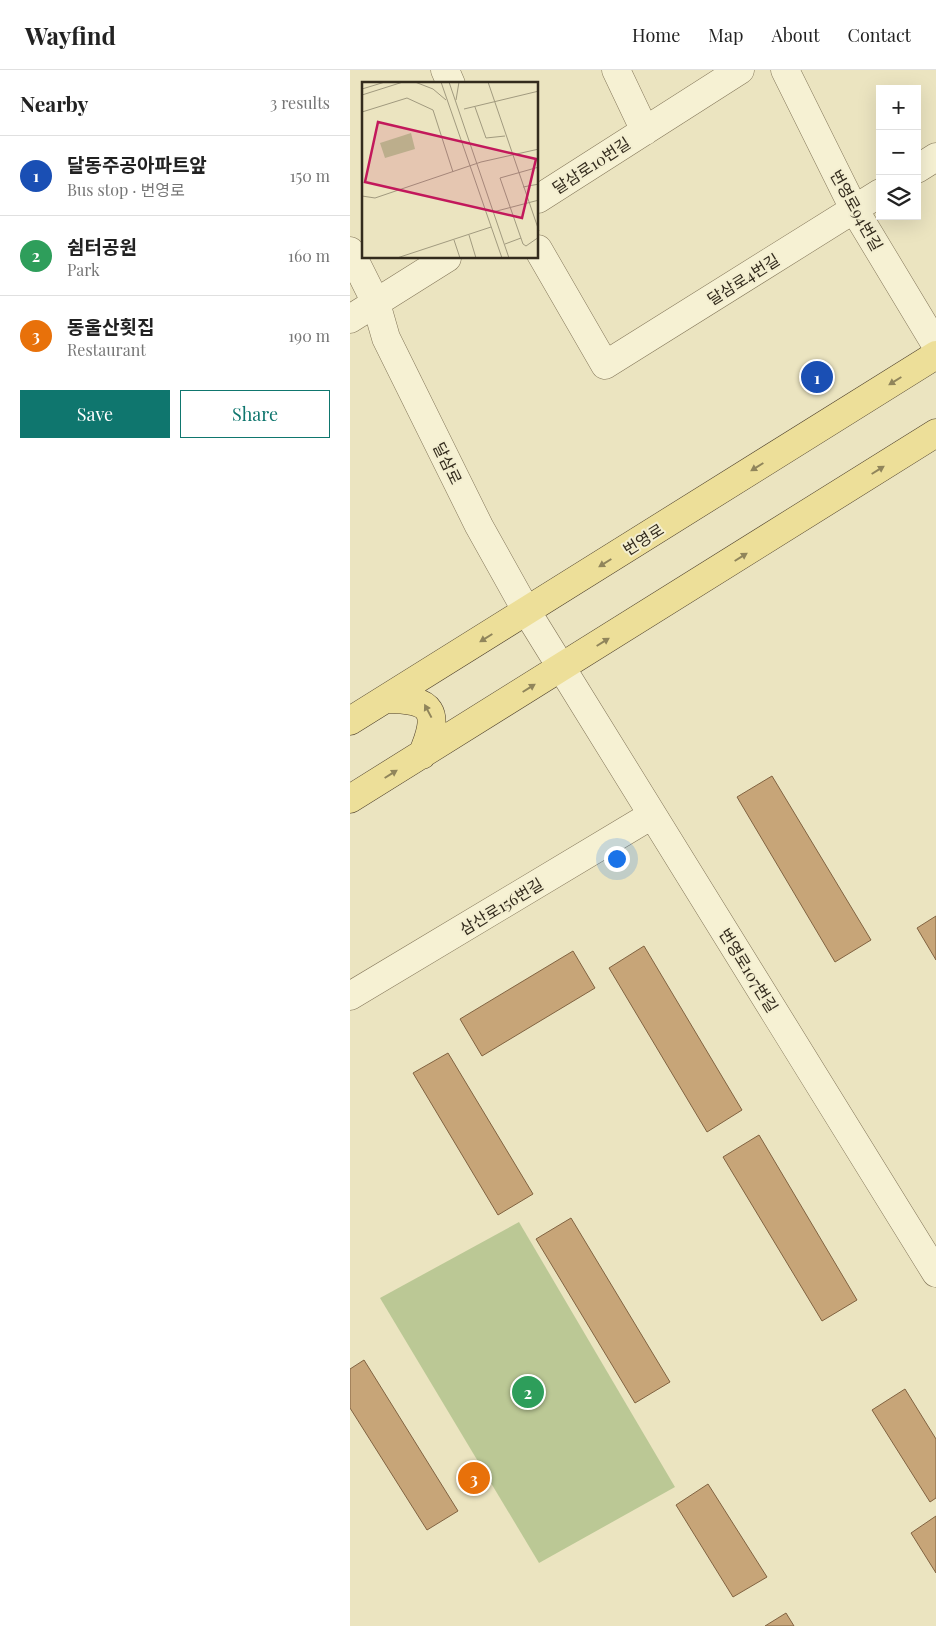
<!DOCTYPE html>
<html lang="en">
<head>
<meta charset="utf-8">
<style>
  body { margin:0; font-family:"Playfair Display","Noto Sans KR",serif; background:#f2f2f2; color:#222 }
  .controls { position:absolute; right:15px; top:15px; display:grid; overflow:hidden; border-radius:0px; box-shadow:0 5px 20px #0002 }
  .controls button { width:45px; height:45px; display:grid; place-items:center; padding:0; border:0; border-bottom:1px solid #e0e0e0; background:#fff; color:#222; font:25px sans-serif }
  .you { position:absolute; left:266px; top:788px; width:18px; height:18px; margin:-12px; border:4px solid #fff; border-radius:50%; background:#1a73e8; box-shadow:0 0 0 8px #1a73e833 }
  .badge { display:grid; place-items:center; width:32px; height:32px; border-radius:50%; background:#0f766e; color:#fff; font-size:16px; font-weight:700 }
  .pin { position:absolute; translate:-50% -50%; border:2px solid #fff; box-shadow:0 1px 5px #0006 }
  .list { margin:0; padding:0; list-style:none }
  h2 { display:flex; justify-content:space-between; align-items:center; height:65px; margin:0; padding:0 20px; font-size:21px }
  h2 small { font-size:16px; font-weight:400; color:#767676 }
  .list li { display:grid; grid-template-columns:32px 1fr auto; gap:15px; align-items:center; box-sizing:border-box; height:80px; padding:0 20px; border-top:1px solid #e0e0e0 }
  .list b { display:block; font-size:19px; white-space:nowrap }
  .list p { margin:0; font-size:16px; white-space:nowrap; color:#767676 }
  .list em { font-size:16px; font-style:normal; color:#767676 }
  .actions { display:flex; gap:10px; padding:15px 20px }
  .actions a { flex:1; padding:11px 0; border:1px solid #0f766e; border-radius:0px; text-align:center; font-size:18px; color:#0f766e }
  .actions .main { background:#0f766e; color:#fff }
  .icon { flex:none; width:28px; height:28px; fill:none; stroke:currentColor; stroke-width:2; stroke-linecap:round; stroke-linejoin:round }
  .map { position:relative; flex:none; width:586px; height:1556px; overflow:hidden }
  header { display:flex; align-items:center; gap:30px; box-sizing:border-box; height:70px; padding:0 25px; background:#fff; border-bottom:1px solid #e0e0e0 }
  header strong { font-size:24px }
  nav { display:flex; gap:28px; margin-inline-start:auto; font-size:18px }
  main { display:flex }
  aside { flex:1; background:#fff }
  .map>svg:first-child { display:block }
  .green { fill:#bbc895 }
  .building { fill:#c7a578; stroke:#816341 }
  .lines { fill:none; stroke-linecap:round; stroke-linejoin:round }
  .minor-casing { stroke:#837659; stroke-width:29 }
  .major-casing { stroke:#51432e; stroke-width:29 }
  .minor { stroke:#f6f1d3; stroke-width:28 }
  .major { stroke:#eddf99; stroke-width:28 }
  .oneway { fill:#90855b }
  .labels { text-anchor:middle; dominant-baseline:central; stroke-width:4; stroke-linejoin:round; paint-order:stroke }
  .street-label { font-size:16px; fill:#332b1d; stroke:#f3eed0 }
  .inset-road { fill:none; stroke:#a19a7f; stroke-width:1 }
  .view { fill:#c2185b; fill-opacity:0.15; stroke:#c2185b; stroke-width:2.5 }
  .inset-edge { fill:none; stroke:#332b1d; stroke-width:2.5 }
</style>
</head>
<body>
<header>
<strong>Wayfind</strong>
<nav><a>Home</a><a>Map</a><a>About</a><a>Contact</a></nav>
</header>
<main>
<aside>
<h2>Nearby<small>3 results</small></h2>
<ul class="list">
<li><span class="badge" style="background:#1a4fb4">1</span><div><b>달동주공아파트앞</b><p>Bus stop · 번영로</p></div><em>150 m</em></li>
<li><span class="badge" style="background:#2e9e5b">2</span><div><b>쉼터공원</b><p>Park</p></div><em>160 m</em></li>
<li><span class="badge" style="background:#e8710a">3</span><div><b>동울산횟집</b><p>Restaurant</p></div><em>190 m</em></li>
</ul>
<div class="actions"><a class="main">Save</a><a>Share</a></div>
</aside>
<div class="map">
<svg width="586" height="1556" viewBox="0 0 586 1556">
  <rect width="100%" height="100%" fill="#ebe4c0"/>
  <!-- green -->
  <path class="green" d="M169 1152 325 1417 189 1493 30 1228Z"/>
  <!-- building -->
  <path class="building" d="M422 706 521 870 485 892 387 727Z
    M586 846V890L567 858Z
    M294 876 392 1040 357 1062 259 898Z
    M223 881 245 918 132 986 110 949Z
    M98 983 183 1124 148 1145 63 1003Z
    M409 1065 507 1230 472 1251 373 1087Z
    M221 1148 320 1312 285 1333 186 1169Z
    M14 1290 108 1441 77 1460 0 1338V1299Z
    M555 1319 586 1369V1428L580 1432 522 1340Z
    M358 1414 417 1507 383 1527 326 1435Z
    M586 1446V1503L561 1463Z
    M436 1543 444 1556H415Z"/>
  <g class="lines">
    <!-- minor casing -->
    <g class="minor-casing">
      <path id="minor" d="M95 0 101 14
        M266 0 295 61
        M435 0 504 139 586 275
        M567 99 586 87
        M188 129 390 0
        M188 179 255 295 530 123
        M0 181 26 233 36 268 129 456 177 542 586 1203
        M0 249 97 188
        M0 926 302 745"/>
    </g>
    <!-- major casing -->
    <g class="major-casing">
      <path id="major" d="M36 629C83 629 91 641 72 685
        M0 651 586 285
        M0 729 586 363"/>
    </g>
    <!-- minor -->
    <use href="#minor" class="minor"/>
    <!-- major -->
    <use href="#major" class="major"/>
  </g>
  <!-- one-way arrows -->
  <defs><path id="oneway-solid" d="M-6-.8H1V-3.2L6.5 0L1 3.2V.8H-6Z" transform="scale(1.25)"/></defs>
  <g class="oneway">
    <use href="#oneway-solid" transform="translate(545 311) rotate(148)"/>
    <use href="#oneway-solid" transform="translate(407 397) rotate(148)"/>
    <use href="#oneway-solid" transform="translate(528 400) rotate(-32)"/>
    <use href="#oneway-solid" transform="translate(391 487) rotate(-32)"/>
    <use href="#oneway-solid" transform="translate(255 493) rotate(148)"/>
    <use href="#oneway-solid" transform="translate(136 568) rotate(148)"/>
    <use href="#oneway-solid" transform="translate(253 572) rotate(-32)"/>
    <use href="#oneway-solid" transform="translate(179 618) rotate(-32)"/>
    <use href="#oneway-solid" transform="translate(78 641) rotate(-118)"/>
    <use href="#oneway-solid" transform="translate(41 704) rotate(-32)"/>
  </g>
  <g class="labels">
    <!-- street labels -->
    <g class="street-label">
      <text transform="translate(241 95) rotate(-33)">달삼로10번길</text>
      <text transform="translate(507 140) rotate(61)">번영로94번길</text>
      <text transform="translate(393 209) rotate(-32)">달삼로4번길</text>
      <text transform="translate(98 393) rotate(64)">달삼로</text>
      <text transform="translate(293 469) rotate(-32)">번영로</text>
      <text transform="translate(151 836) rotate(-31)">삼산로156번길</text>
      <text transform="translate(399 900) rotate(58)">번영로107번길</text>
    </g>
  </g>
  <!-- overview -->
  <g transform="translate(12 12)">
    <rect width="176" height="176" fill="#ebe4c0"/>
    <path d="M49 51 53 67 23 76 18 61Z" fill="#bbc895"/>
    <path class="inset-road" d="M53 0 71 7 84 18M79 0 140 176M87 0 147 176M126 0 177 149M0 7 23 0M0 13 41 0M94 18 97 0M113 25 124 56 143 54M102 27 177 9M0 30 45 16 71 28 91 90M177 85 138 96 161 162 164 164 177 155M161 105 177 102M0 114 13 116 119 80 177 67M131 130 177 118M107 153 114 176M92 158 98 176M143 162 159 156M35 176 129 145"/>
    <path class="view" d="M16 40 174 77 160 136 3 100Z"/>
    <rect width="176" height="176" class="inset-edge"/>
  </g>
</svg>
<div class="controls">
<button>+</button>
<button>−</button>
<button><svg class="icon" aria-label="layers" viewBox="0 0 24 24"><path d="M12 4l9 5-9 5-9-5zM3 14l9 5 9-5"/></svg></button>
</div>
<div class="you"></div>
<div class="pin badge" style="left:467px;top:307px;background:#1a4fb4">1</div>
<div class="pin badge" style="left:178px;top:1322px;background:#2e9e5b">2</div>
<div class="pin badge" style="left:124px;top:1408px;background:#e8710a">3</div>
</div>
</main>
</body>
</html>
